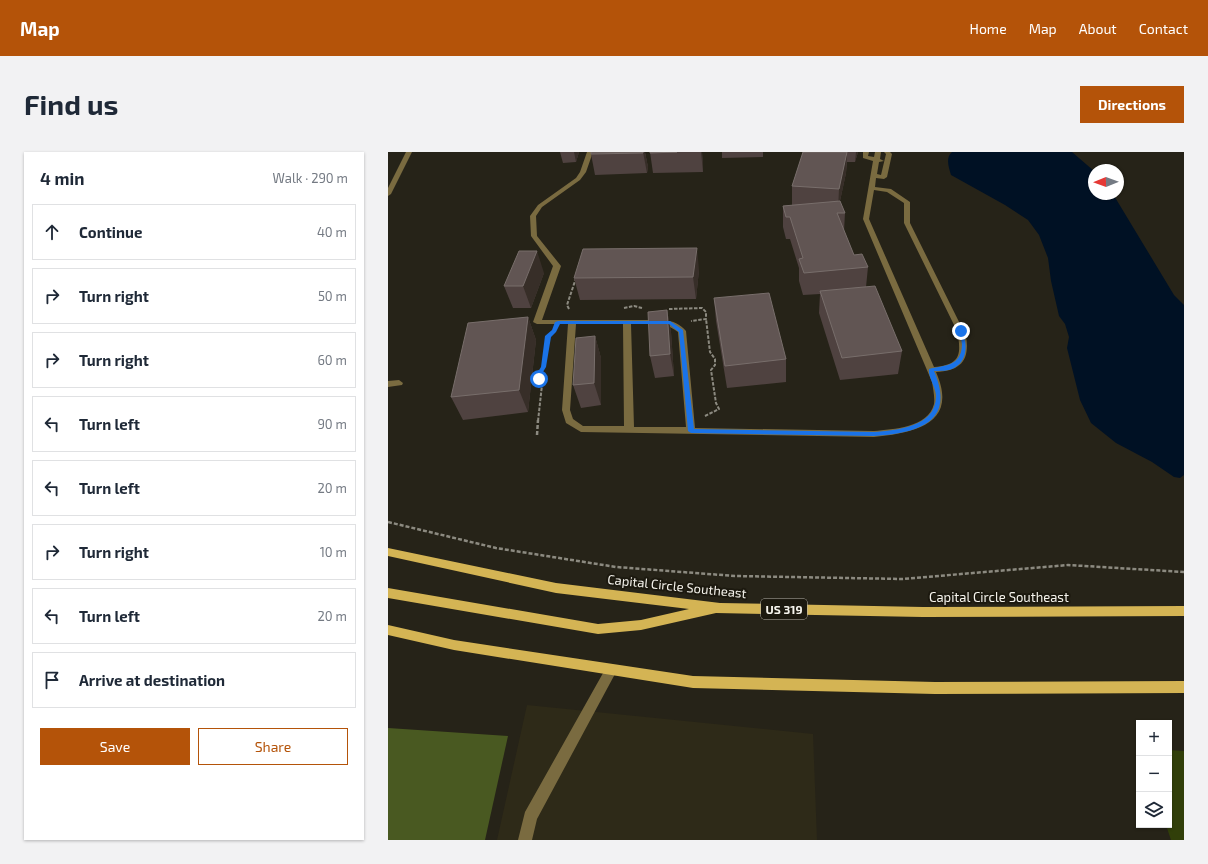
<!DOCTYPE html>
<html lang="en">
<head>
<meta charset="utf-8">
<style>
  body { margin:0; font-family:"Exo 2",sans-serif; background:#f2f2f3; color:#1f2937 }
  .controls { position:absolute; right:12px; bottom:12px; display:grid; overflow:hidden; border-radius:0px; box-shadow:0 1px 3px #0004 }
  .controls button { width:36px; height:36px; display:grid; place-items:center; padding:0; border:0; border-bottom:1px solid #e0e1e3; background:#fff; color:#1f2937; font:20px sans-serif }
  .compass { position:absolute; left:700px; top:12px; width:36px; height:36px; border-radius:50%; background:#fff; box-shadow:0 1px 3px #0004; rotate:269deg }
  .stop { position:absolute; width:12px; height:12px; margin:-9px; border:3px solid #1a73e8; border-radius:50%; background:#fff }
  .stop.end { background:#1a73e8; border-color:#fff; box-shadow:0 1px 4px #0008 }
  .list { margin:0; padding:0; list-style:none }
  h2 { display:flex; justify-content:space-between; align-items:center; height:52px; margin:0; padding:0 16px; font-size:17px }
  h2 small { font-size:13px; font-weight:400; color:#747a83 }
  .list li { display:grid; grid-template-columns:26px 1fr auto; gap:12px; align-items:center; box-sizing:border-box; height:56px; margin:0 8px 8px; padding:0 8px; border:1px solid #e0e1e3; border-radius:0px }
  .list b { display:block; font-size:15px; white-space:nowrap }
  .list em { font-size:13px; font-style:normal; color:#747a83 }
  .actions { display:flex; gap:8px; padding:12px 16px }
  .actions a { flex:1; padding:9px 0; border:1px solid #b45309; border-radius:0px; text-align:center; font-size:14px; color:#b45309 }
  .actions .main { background:#b45309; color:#fff }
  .icon { flex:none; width:22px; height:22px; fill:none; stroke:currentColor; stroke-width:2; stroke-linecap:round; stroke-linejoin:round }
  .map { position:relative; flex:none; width:796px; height:688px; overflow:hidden; border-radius:0px }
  header { display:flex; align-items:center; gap:24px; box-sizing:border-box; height:56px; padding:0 20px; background:#b45309; color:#fff }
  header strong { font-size:19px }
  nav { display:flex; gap:22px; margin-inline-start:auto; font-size:14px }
  .intro { display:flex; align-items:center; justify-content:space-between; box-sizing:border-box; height:96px; padding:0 24px }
  h1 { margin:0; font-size:28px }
  .button { padding:10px 18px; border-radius:0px; background:#b45309; color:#fff; font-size:14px; font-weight:700 }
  main { display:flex; gap:24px; padding:0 24px }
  aside { flex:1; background:#fff; border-radius:0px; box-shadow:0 1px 3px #0004 }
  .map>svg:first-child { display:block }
  .built { fill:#2e2a18 }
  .green { fill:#313f09 }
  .forest { fill:#495921 }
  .water { fill:#001124 }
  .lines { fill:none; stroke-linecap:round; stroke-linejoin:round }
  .path-far1 { stroke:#8c8a80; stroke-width:2; stroke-dasharray:3.5 1.5; stroke-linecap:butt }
  .path { stroke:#8c8a80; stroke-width:2.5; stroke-dasharray:4 2; stroke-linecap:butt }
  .minor { fill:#7a6b40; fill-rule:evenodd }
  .major { fill:#d4b454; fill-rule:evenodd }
  .wall { fill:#4f4240 }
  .shaded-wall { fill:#372e28 }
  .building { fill:#615553; stroke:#786e6b }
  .route { fill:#1a73e8 }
  .labels { text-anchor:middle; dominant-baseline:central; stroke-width:4; stroke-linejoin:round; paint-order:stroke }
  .shield { fill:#1c190f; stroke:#b5b2aa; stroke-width:1 }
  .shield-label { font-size:12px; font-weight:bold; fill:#f6f4ed }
  .street-label { font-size:13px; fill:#f6f4ed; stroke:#1c190f }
</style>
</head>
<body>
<header>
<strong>Map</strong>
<nav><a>Home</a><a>Map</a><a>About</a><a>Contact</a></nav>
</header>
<div class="intro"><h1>Find us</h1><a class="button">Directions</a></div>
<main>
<aside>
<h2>4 min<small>Walk · 290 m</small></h2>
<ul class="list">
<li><svg class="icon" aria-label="ahead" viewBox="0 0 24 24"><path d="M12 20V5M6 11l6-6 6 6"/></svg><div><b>Continue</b></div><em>40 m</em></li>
<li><svg class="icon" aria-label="right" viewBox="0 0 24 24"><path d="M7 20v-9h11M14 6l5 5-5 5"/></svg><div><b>Turn right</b></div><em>50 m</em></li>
<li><svg class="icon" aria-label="right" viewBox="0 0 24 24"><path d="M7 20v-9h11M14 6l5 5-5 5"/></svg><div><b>Turn right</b></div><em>60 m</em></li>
<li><svg class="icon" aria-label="left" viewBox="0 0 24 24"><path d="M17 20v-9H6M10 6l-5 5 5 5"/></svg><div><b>Turn left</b></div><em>90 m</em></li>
<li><svg class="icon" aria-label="left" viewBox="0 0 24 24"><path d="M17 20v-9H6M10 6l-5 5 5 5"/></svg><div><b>Turn left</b></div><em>20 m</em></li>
<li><svg class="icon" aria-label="right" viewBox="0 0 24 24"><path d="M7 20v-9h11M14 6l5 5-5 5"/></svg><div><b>Turn right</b></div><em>10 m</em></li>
<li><svg class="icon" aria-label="left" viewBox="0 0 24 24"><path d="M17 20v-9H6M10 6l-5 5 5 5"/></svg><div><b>Turn left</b></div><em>20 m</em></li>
<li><svg class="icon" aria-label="arrive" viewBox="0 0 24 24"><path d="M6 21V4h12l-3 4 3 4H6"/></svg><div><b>Arrive at destination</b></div></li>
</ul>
<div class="actions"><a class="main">Save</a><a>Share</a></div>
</aside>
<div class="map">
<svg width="796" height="688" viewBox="0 0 796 688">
  <rect width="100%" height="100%" fill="#262318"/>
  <!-- built -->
  <path class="built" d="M139 553 425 582 429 688H109Z"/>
  <!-- green -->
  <path class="green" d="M781 598 796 599V688H783L778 673H781Z"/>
  <!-- forest -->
  <path class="forest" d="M0 576 120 584 97 688H0Z"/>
  <!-- water -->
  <path class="water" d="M564 0H684L706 19V42H725L786 143 796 153V323L792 326 786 325 764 310 728 291 703 271 692 248 679 196 681 185 677 172 671 164 663 129 660 106 651 83 640 68 617 53 563 23C561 16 557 6 564 0Z"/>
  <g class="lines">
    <!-- path-far1 -->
    <path class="path-far1" d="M236 156 246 154 254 156
      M181 157 179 153 188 126
      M281 157 314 156 318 160V167L303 169
      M317 264 331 257 328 251 323 218 327 213V207L322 200 318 167
      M150 269 154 233 150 223 156 215 160 184 162 183"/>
    <!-- path -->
    <path class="path" d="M149 283 150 268
      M0 370 108 396 228 415 347 424 514 427 680 413 796 420"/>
    <!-- minor -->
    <path class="minor" d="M18 0H24L3 42 0 44V36Z
      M199 0H205L198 20 192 28 154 55 148 64 149 84 173 114 154 168H276C285 169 292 172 298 179L307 276 486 279C505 277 540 276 546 252 547 245 545 237 544 230L475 67 485 9 475 6V0H481L480 4 486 5 487 0H493L492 7 496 9 491 10 489 22 493 23 498 2 496 0H502L504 2 499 25 496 27 488 26 487 35 503 37 522 50V71L578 184C582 208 573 219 548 220 571 272 527 281 486 285L193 280 178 271 174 258 180 172H149L145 170 165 114 143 84 142 64 150 53 188 26 192 20ZM486 38 499 40 516 51V71L569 179C574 203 572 213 546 215L481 67ZM188 172H235L236 274H195L185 267 182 258ZM243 172C259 172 277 169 290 180L298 275H246Z
      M11 228 15 231 14 233 0 235V229Z
      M223 512 227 514 229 518 227 522 149 667 144 688H130L137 660 219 514Z"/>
    <!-- major -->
    <path class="major" d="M0 396 168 431 332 451 535 455 796 454V464L535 465 328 461 253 478 210 482 0 446V436L210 472 253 468 301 457 168 441 0 404Z
      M0 473 66 488 305 524 547 530 796 529V541L547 542 305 536 66 498 0 483Z"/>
  </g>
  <!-- wall -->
  <path class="wall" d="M172 0H191L188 10 175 11Z
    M203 0H257L260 15 259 21 207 23 203 2Z
    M262 0H314L315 13V20L265 21Z
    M334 0H375V5L334 6Z
    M415 0H470L467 10H459L458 21 452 49 457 61 456 79 466 103 480 115 478 135 514 199 510 222 452 228 431 161 432 142 415 143 411 129V116L402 87H398L395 75V54L404 53V34Z
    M311 118 308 147 192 148 186 126Z
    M156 121 143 156H125L116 134Z
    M326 146 398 207V230L339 236 328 169Z
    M279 158 283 180 286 224 267 226 262 204Z
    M140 165 148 188 140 260 75 268 63 245Z
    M207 184 213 206V253L193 256 185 233Z"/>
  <!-- shaded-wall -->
  <path class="shaded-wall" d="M186 0H191L188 10Z
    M255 0H257L260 15 259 21Z
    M313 0H314L315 13V20Z
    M459 0 458 21 450 58 451 37Z
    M468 0H470L467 10Z
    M309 96 311 118 308 147 305 125Z
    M149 99 156 121 143 156 135 134Z
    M279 158 283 180 286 224 282 202Z
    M140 165 148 188 140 260 131 238Z
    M207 184 213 206V253L206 231Z"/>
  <!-- building -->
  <path class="building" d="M203 0H255V1L203 2Z
    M262 0H289L262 1Z
    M415 0H459L451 37 404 34Z
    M452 49 457 61H449L466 103 474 102 480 115 416 121 411 107 415 106 402 65H398L395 54Z
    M309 96 305 125 186 126 195 97Z
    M131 99H149L135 134H116Z
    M487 134 514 199 454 206 432 139Z
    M381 141 398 207 337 214 326 146Z
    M279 158 282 202 262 204 260 160Z
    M140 165 131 238 63 245 80 171Z
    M207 184 206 231 185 233 188 186Z"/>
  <!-- route -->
  <path class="route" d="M170 169H282L295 178 306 277 486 280C508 278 549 275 548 243 547 234 540 225 541 217 556 213 573 215 574 193 574 188 571 183 571 178L575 179C579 193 580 208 566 216 561 219 552 219 546 219 569 272 527 281 486 284L303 281 300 279 291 180 281 172H172L168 180 163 185 158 215 153 223 154 227 149 228 148 223 153 215 157 184 164 178 167 170Z"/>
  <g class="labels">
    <!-- shield labels -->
    <rect class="shield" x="373" y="447" width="46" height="20" rx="3"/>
    <g class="shield-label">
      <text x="396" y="457">US 319</text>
    </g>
    <!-- street labels -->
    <g class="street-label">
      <text transform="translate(289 434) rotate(6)">Capital Circle Southeast</text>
      <text x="611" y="445">Capital Circle Southeast</text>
    </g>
  </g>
</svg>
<div class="controls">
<button>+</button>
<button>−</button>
<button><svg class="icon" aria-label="layers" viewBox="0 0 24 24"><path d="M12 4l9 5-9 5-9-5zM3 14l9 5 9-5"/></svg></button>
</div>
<svg class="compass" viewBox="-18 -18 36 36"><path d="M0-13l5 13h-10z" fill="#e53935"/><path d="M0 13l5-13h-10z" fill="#747a83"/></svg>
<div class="stop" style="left:151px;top:227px"></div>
<div class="stop end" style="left:573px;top:179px"></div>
</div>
</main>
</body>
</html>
